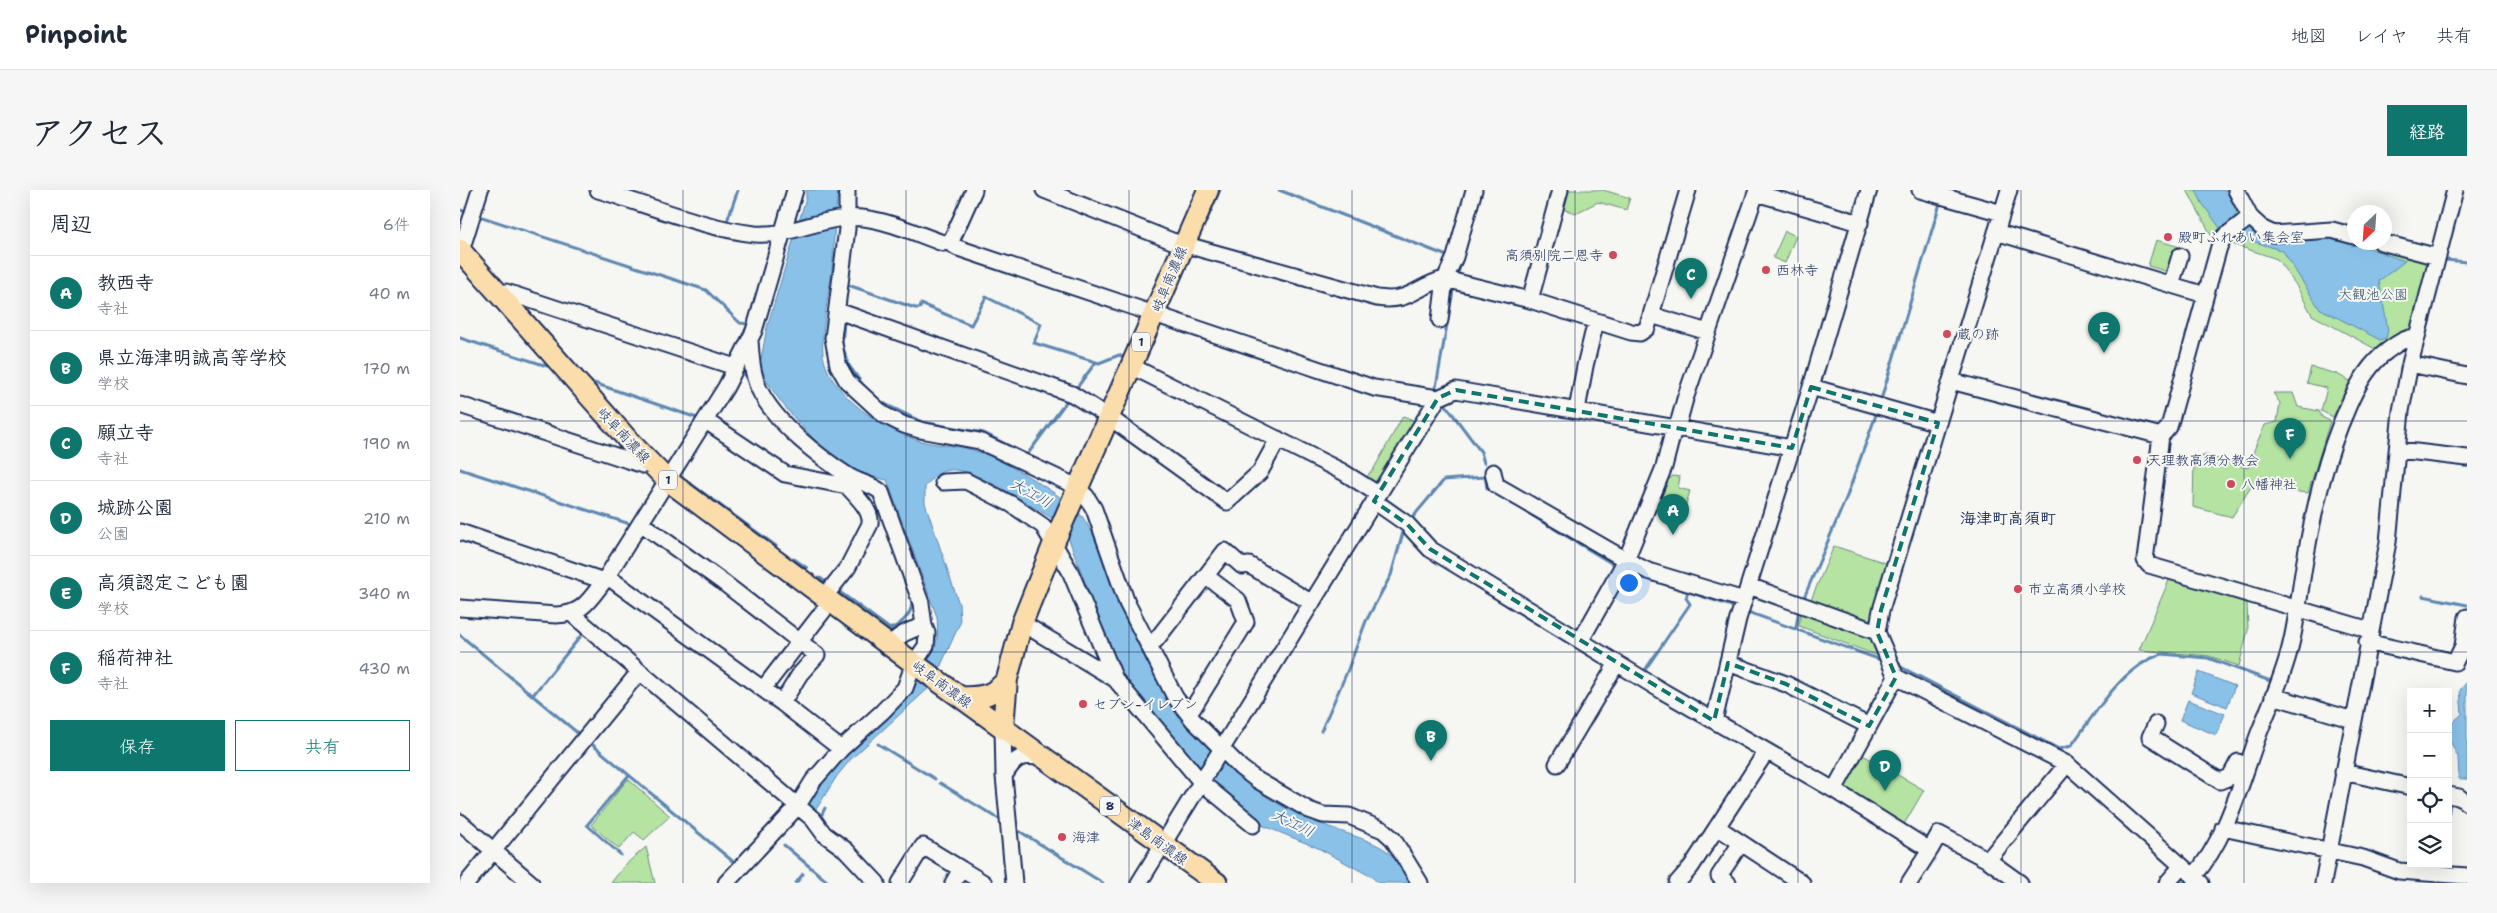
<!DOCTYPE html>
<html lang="ja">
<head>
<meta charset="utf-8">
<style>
  body { margin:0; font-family:"Shantell Sans","Klee One",sans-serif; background:#f6f6f7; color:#1f2937 }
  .controls { position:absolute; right:15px; bottom:15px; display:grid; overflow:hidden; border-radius:0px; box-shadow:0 5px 20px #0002 }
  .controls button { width:45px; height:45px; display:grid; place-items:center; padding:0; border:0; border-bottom:1px solid #e0e1e3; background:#fff; color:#1f2937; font:25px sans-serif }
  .compass { position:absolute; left:1887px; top:15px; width:45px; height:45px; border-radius:50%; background:#fff; box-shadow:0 5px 20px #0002; rotate:205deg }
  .you { position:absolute; left:1168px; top:392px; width:18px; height:18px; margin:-12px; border:4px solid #fff; border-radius:50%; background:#1a73e8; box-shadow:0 0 0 8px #1a73e833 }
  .badge { display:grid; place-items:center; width:32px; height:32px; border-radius:50%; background:#0f766e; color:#fff; font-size:16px; font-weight:700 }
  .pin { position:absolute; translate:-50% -41px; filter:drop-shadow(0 1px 2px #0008) }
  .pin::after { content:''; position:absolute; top:26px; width:18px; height:15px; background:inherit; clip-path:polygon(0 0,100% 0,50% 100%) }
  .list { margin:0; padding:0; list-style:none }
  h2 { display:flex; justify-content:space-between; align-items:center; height:65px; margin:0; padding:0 20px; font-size:21px }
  h2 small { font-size:16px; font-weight:400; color:#747a83 }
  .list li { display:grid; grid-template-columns:32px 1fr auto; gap:15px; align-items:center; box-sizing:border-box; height:75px; padding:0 20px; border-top:1px solid #e0e1e3 }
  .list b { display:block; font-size:19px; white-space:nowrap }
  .list p { margin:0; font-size:16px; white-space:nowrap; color:#747a83 }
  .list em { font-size:16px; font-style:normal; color:#747a83 }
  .actions { display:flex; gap:10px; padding:15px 20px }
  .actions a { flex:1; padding:11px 0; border:1px solid #0f766e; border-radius:0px; text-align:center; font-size:18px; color:#0f766e }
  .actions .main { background:#0f766e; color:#fff }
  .icon { flex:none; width:28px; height:28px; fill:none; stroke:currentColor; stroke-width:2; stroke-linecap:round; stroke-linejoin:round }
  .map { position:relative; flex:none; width:2007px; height:693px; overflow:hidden; border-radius:0px }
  header { display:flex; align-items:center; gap:30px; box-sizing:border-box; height:70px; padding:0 25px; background:#fff; border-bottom:1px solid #e0e1e3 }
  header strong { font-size:24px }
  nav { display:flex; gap:28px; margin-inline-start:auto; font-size:18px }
  .intro { display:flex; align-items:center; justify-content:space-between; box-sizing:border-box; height:120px; padding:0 30px }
  h1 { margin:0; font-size:35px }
  .button { padding:12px 22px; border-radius:0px; background:#0f766e; color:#fff; font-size:18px; font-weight:700 }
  main { display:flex; gap:30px; padding:0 30px }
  aside { flex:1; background:#fff; border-radius:0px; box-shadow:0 5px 20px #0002 }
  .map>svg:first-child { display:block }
  .green { fill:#b4e3a2; stroke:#688980 }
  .water { fill:#89c1e8; stroke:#5d87b1 }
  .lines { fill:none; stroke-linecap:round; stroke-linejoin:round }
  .stream { stroke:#5d87b1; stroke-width:3 }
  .minor-casing { stroke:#1b2f5e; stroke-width:19 }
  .major-casing { stroke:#1b2f5e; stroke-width:24 }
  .minor { stroke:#f6f6f2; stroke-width:15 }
  .major { stroke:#fbddab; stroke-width:20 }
  .marked { fill:none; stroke:#0f766e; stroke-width:4; stroke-dasharray:10 6; stroke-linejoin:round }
  .grid { fill:none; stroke:#1b2f5e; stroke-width:1; stroke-opacity:0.55 }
  .poi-dot { fill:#d1495b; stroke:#f6f6f2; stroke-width:2 }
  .labels { text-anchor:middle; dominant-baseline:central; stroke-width:4; stroke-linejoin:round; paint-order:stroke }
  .shield { fill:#f6f6f2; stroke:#5d6b8a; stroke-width:1 }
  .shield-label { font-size:12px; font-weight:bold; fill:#1b2f5e }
  .poi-label { font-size:14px; fill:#1b2f5e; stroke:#f6f6f2; text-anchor:start }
  .street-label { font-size:14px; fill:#1b2f5e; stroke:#f6f6f2 }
  .park-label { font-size:14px; fill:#3a536c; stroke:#f6f6f2 }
  .water-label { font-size:15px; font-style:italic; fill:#365480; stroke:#f6f6f2 }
  .quarter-label { font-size:16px; font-weight:bold; fill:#1b2f5e; stroke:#f6f6f2 }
</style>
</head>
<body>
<header>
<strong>Pinpoint</strong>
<nav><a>地図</a><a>レイヤ</a><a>共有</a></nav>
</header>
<div class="intro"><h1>アクセス</h1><a class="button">経路</a></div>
<main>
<aside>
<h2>周辺<small>6件</small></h2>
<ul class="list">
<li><span class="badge">A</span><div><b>教西寺</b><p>寺社</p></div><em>40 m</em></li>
<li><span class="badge">B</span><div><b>県立海津明誠高等学校</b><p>学校</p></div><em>170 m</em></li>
<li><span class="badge">C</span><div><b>願立寺</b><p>寺社</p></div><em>190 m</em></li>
<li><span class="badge">D</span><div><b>城跡公園</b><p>公園</p></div><em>210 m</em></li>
<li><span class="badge">E</span><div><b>高須認定こども園</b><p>学校</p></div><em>340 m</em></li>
<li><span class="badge">F</span><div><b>稲荷神社</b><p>寺社</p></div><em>430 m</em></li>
</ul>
<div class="actions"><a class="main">保存</a><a>共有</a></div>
</aside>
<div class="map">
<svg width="2007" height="693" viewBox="0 0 2007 693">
  <rect width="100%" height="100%" fill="#f6f6f2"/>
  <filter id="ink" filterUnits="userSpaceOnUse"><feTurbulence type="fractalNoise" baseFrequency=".02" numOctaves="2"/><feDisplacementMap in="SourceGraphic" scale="10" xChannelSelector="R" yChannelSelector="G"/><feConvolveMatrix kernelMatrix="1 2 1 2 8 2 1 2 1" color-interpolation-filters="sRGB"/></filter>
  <g filter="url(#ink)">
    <!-- green -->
    <path class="green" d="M1102 0H1143L1170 8 1166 20 1138 12 1116 23 1098 18Z
      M1727 0H1772L1792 36 1874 46 1973 72 1955 141 1919 161 1852 125 1836 95 1817 69 1757 49 1751 45Z
      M1325 41 1336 46 1325 73 1313 68Z
      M1696 50 1720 57 1712 83 1688 76Z
      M1851 177 1877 184 1890 191 1873 227 1861 221 1867 198 1847 193Z
      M1813 203H1833L1838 217 1859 221 1862 227 1870 231 1848 303 1791 297 1772 327 1733 317 1734 271 1745 265 1788 278 1796 255 1805 235 1817 232 1820 213Z
      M943 226 956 231 915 297 905 291 910 282H912Z
      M1212 286 1220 287 1218 298 1230 301 1226 314 1223 315 1200 306 1203 287 1210 289Z
      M1374 356 1429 374 1411 433 1350 412Z
      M1710 388 1787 413 1788 440 1779 476 1749 466 1679 460Z
      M1341 420 1411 447 1416 451 1421 467 1339 436Z
      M1403 565 1464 600 1443 636 1384 599Z
      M168 589 210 626 184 650 174 642 159 659 131 635Z
      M186 657 195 693H151L165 675Z"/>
    <!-- water -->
    <path class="water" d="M346 0H379C373 26 375 53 372 80 369 102 359 149 364 170 373 207 426 241 460 251 480 256 500 255 519 262 542 269 606 307 621 325 638 346 652 395 663 421 688 484 725 540 776 584 805 609 836 625 872 638 889 645 912 650 927 661 936 668 945 683 951 693H918L912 687 858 658 799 634 739 582 682 514 656 475 607 344 602 336 590 327C567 314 513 277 489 280 478 281 472 289 465 297V313L499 414 500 433 472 495 391 569 377 586 355 621 344 612 470 465C479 453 478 442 477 427L427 290C413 287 399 284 386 276 363 263 311 206 302 181L299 180 307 137 346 8Z
      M1736 0H1766L1777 22 1773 30 1782 39 1787 36C1818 62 1841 45 1875 49 1897 52 1924 64 1945 71L1919 91 1928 140 1926 148 1920 150 1859 118 1823 61 1786 49 1769 34 1760 38 1742 13Z
      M1739 482 1775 496 1767 517 1731 503Z
      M2007 492V589H1999L1998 567 1988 547 1992 533 2002 524 2000 500Z
      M1728 510 1765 524 1756 545 1720 530Z"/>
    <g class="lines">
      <!-- stream -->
      <path class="stream" d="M819 0 987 66
        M0 20 4 21
        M16 25 246 100 280 133 288 134 281 151
        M267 31 278 0
        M746 32 760 0
        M1985 70 2007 72
        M997 87 1002 69
        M388 95 455 118H460L461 114 511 135 526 107 581 134 574 153 639 173 659 165 663 167
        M384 132 382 154 388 174 403 195 421 212 462 232 524 243 567 265 609 208
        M0 148 87 176
        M683 173 695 180
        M283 182 291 197
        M706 185 732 198
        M131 192 240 229
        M615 200 636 172
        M736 200 756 210
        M978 200 976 197 994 95
        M760 212 779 222
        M1420 213 1481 10
        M985 214 1021 262 1024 273
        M784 224 797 230
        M809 237 820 242
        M827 246 829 247
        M0 279 173 335
        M1025 286 1027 298 1053 314
        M231 294 316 356
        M413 303 427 340
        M927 310 952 328 984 290 1025 287
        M1059 317 1089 336
        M1093 338 1156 376
        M334 369 347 378
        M1166 382 1278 418
        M360 388 370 395
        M377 400 430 439C443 434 455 421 451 407
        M1963 406 2007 415
        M1343 410 1387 306 1417 222
        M1285 421 1421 470
        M1336 438 1339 419
        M0 445 120 545
        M1439 476 1599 559 1611 556C1636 523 1661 477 1702 464L1748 468 1813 492 1814 490
        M1183 483 1230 414 1226 408 1228 402
        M73 505 124 442
        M861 541 887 482 906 431 931 385 944 339
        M128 551 276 674
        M418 554 475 589
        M480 593 539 629
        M360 628 365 618
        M1988 629 1990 612H1993
        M559 641 643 693
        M324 655 369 693
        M161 665 127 635 169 585
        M278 691 341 624
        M336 693 343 684
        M1714 693 1725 692 1727 689"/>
      <!-- minor casing -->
      <g class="minor-casing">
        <path id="minor" d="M138 0C185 14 247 39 295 44 325 46 348 34 377 29 412 22 451 42 483 53L488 52 498 58 914 198 978 208
          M387 0V39L373 148 378 175 387 191 424 225 444 235 460 240 519 251 611 294 626 306 634 319 667 413 688 454
          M584 0 712 51 917 108C951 113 955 96 985 89L1070 110 1171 142 1180 143 1187 138 1191 125 1248 142
          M1460 0 1542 23
          M1549 0 1421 420 1417 442 1436 487 1607 574 1741 693
          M1776 0 1790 27 1803 39 1814 44 1872 40 1894 46
          M1296 3 1400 33
          M1790 27 1764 47 1759 57 1709 237 1701 246 1685 370 1689 375 1910 440
          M1536 42 1745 105
          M488 52 492 49 514 0
          M1921 52 1978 67
          M1 61 20 0
          M1711 95 1720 66
          M41 107 46 102 275 177
          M1070 110 1100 0
          M378 121 612 204 649 227 767 312 800 282 818 249
          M1191 125 1228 0
          M980 130 985 89 995 67 1014 0
          M290 150C291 167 292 183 299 199 315 233 359 267 390 287 400 293 412 294 421 302L461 413 464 436C452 439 438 445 430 455
          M1950 174 2007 186
          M671 176 883 282 918 304
          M1491 191 1701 246
          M1351 197 1478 233
          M0 215 183 275 188 271
          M1117 220 1125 176 1136 131
          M246 231 325 284 387 296 392 288
          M1217 238 1225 209 1297 0
          M1939 260 2007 268
          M1033 282 1036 295 1166 370 1188 381 1284 410
          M483 292 506 291 551 314 583 336 610 381 655 489 741 592 793 635
          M914 311 947 334 970 359 1204 502 1374 600 1470 660 1449 693
          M182 334 264 393 357 465 340 484 322 513
          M0 342 144 391
          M148 387 322 513 381 559
          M1289 396 1417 442
          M365 406 388 377 410 334C412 320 396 306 387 296
          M852 413 789 375 782 376 765 361 696 450 688 454 715 507 733 530 781 578 797 590 849 620 863 625 889 626 923 640 933 649 960 693
          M0 418 96 425C123 424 129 410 144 391L266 197 294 141 335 0
          M112 424 353 629 364 644 386 660 417 693
          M562 433 655 489
          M1121 450 1166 370 1204 277 1214 238
          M1907 452 1995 472 2003 456 2007 427
          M1268 473 1326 494 1409 536
          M303 499 371 411
          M1813 506 1893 530
          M726 521 733 518 786 432 778 410 746 386
          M1254 531 1278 429 1351 197 1409 0
          M1696 534 1690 547 1760 591 1770 587 1778 572 1787 576
          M543 537 544 586 554 693
          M1097 574 1157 473
          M1883 582 1951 597
          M544 586C556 566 561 564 584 568
          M1374 600 1436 487
          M1988 605 1999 607 2007 613
          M0 632 71 693
          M1257 637 1342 693
          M1763 638 1903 668 1939 681 2007 686
          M1470 660 1479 644 1528 670 1607 574
          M1528 670 1560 693
          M501 679 524 693
          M1733 687C1768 648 1781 591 1799 543 1810 515 1823 487 1830 458 1838 427 1840 396 1846 365 1855 315 1866 266 1887 219 1896 197 1908 175 1927 161 1936 154 1946 147 1957 147
          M7 693 179 482
          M266 693 337 617 353 591 381 559 422 522 445 498 454 473 466 456 467 443 464 436
          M440 693 463 656 501 679 493 693
          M679 693 978 208 996 200 1332 258
          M1217 693 1231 677 1306 562
          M1268 693 1259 686 1281 653
          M1707 693 1721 677
          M1863 693 1928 352 1941 221 1950 174 1995 0"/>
      </g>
      <!-- major casing -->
      <g class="major-casing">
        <path id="major" d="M0 60 169 251 207 290 456 475 757 693
          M500 507C521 508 534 506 547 489
          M543 537 547 489 562 433 596 348 748 0"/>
      </g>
      <!-- minor -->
      <use href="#minor" class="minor"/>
      <!-- major -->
      <use href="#major" class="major"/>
    </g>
  </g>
  <!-- marked area -->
  <path class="marked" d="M1351 197 1478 233 1421 420 1417 442 1436 487 1409 536 1326 494 1268 473 1254 531 970 359 947 334 914 311 978 208 996 200 1332 258Z"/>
  <!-- grid -->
  <path class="grid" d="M223 0V693M446 0V693M669 0V693M892 0V693M1115 0V693M1338 0V693M1561 0V693M1784 0V693M0 231H2007M0 462H2007"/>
  <!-- markers -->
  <g class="poi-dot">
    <circle cx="1708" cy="47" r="5"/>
    <circle cx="1153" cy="65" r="5"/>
    <circle cx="1306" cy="80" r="5"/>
    <circle cx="1487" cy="144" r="5"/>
    <circle cx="1677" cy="270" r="5"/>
    <circle cx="1771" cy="294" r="5"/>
    <circle cx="1558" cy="399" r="5"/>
    <circle cx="623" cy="514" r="5"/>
    <circle cx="602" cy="647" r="5"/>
  </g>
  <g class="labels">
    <!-- shield labels -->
    <g class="shield">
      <rect x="672" y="142.5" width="18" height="19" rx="4"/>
      <rect x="199" y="280.5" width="18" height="19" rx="4"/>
      <rect x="640" y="606.5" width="20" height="19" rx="4"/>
    </g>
    <g class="shield-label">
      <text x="681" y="152">1</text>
      <text x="208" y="290">1</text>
      <text x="650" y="616">8</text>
    </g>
    <!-- poi labels -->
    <g class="poi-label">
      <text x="1718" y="47">殿町ふれあい集会室</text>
      <text x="1143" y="65" text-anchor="end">高須別院二恩寺</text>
      <text x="1316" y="80">西林寺</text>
      <text x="1497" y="144">蔵の跡</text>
      <text x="1687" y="270">天理教高須分教会</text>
      <text x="1781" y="294">八幡神社</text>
      <text x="1568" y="399">市立高須小学校</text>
      <text x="633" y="514">セブン-イレブン</text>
      <text x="612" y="647">海津</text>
    </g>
    <!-- street labels -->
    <g class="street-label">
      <text transform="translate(709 89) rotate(-67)">岐阜南濃線</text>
      <text transform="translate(164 245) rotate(47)">岐阜南濃線</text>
      <text transform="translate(482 494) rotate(36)">岐阜南濃線</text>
      <text transform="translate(698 651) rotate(36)">津島南濃線</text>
    </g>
    <!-- park labels -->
    <g class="park-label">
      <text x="1913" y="104">大観池公園</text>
    </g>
    <!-- water labels -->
    <g class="water-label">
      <text transform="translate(571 303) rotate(29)">大江川</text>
      <text transform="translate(833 633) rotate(26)">大江川</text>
    </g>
    <!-- quarter labels -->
    <g class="quarter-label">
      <text x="1548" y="328">海津町高須町</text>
    </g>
  </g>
</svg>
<div class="controls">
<button>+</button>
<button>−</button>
<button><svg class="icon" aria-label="locate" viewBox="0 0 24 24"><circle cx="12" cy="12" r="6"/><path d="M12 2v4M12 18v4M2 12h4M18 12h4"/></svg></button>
<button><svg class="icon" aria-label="layers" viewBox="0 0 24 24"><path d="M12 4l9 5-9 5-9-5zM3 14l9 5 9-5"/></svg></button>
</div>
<svg class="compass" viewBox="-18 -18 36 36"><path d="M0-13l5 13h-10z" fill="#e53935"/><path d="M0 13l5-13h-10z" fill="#747a83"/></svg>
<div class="you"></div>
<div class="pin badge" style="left:1213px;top:345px">A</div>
<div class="pin badge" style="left:971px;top:571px">B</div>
<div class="pin badge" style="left:1231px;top:109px">C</div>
<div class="pin badge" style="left:1425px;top:601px">D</div>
<div class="pin badge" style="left:1644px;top:163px">E</div>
<div class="pin badge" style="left:1830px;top:269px">F</div>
</div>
</main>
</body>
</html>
